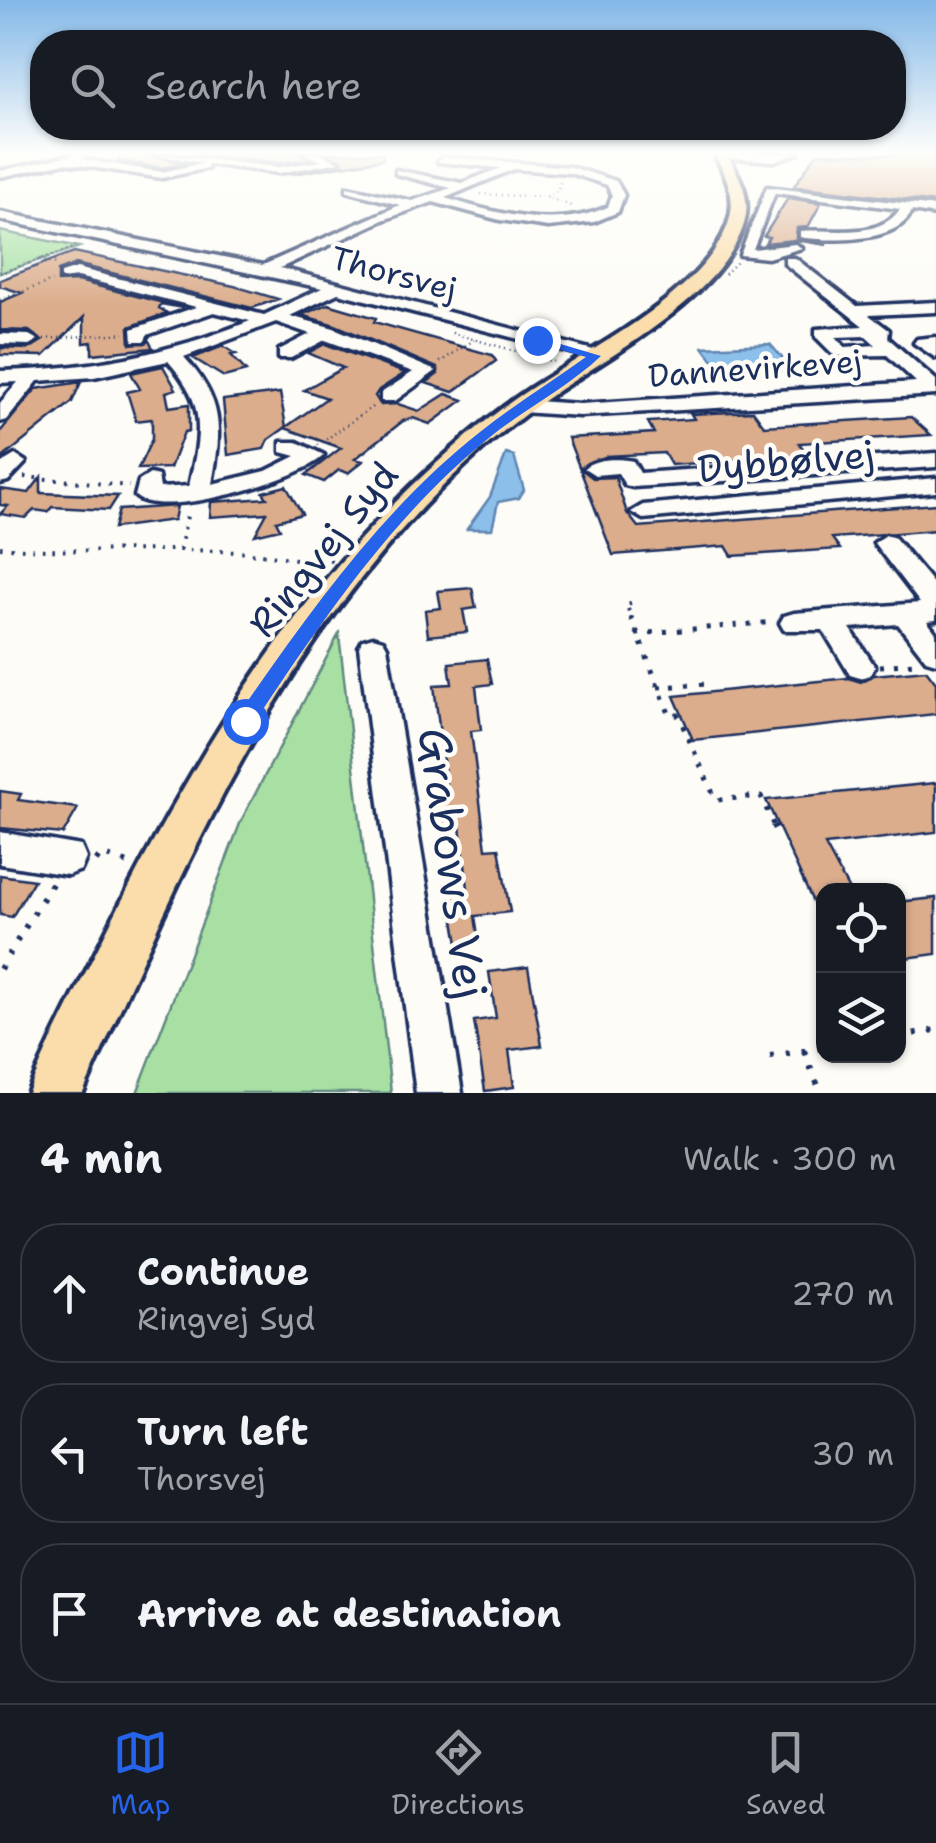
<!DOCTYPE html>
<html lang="en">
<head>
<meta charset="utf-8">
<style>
  body { margin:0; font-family:"Shantell Sans",sans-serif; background:#20242c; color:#f1f3f6 }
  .controls { position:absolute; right:30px; bottom:30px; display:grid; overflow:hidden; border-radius:20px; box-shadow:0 2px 8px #0004 }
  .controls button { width:90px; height:90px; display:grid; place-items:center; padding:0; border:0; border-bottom:2px solid #363941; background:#171b24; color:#f1f3f6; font:50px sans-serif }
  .stop { position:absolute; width:30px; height:30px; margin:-22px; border:8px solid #2563eb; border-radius:50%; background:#fff }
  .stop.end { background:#2563eb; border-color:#fff; box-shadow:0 2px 10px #0008 }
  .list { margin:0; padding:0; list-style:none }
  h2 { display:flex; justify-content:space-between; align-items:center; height:130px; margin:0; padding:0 40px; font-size:42px }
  h2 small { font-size:32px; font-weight:400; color:#9ea1a6 }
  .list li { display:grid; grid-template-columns:65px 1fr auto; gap:30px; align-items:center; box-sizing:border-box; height:140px; margin:0 20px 20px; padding:0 20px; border:2px solid #363941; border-radius:40px }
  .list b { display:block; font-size:38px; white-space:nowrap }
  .list p { margin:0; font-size:32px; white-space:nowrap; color:#9ea1a6 }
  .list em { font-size:32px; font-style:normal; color:#9ea1a6 }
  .icon { flex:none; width:55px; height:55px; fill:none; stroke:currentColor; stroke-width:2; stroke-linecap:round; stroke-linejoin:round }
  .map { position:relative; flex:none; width:936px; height:1093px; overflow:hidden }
  .search { position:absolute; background:#171b24; box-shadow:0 2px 8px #0004; left:30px; right:30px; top:30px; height:110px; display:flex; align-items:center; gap:25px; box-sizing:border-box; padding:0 35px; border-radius:40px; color:#9ea1a6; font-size:38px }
  .sheet { height:610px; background:#171b24 }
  nav { display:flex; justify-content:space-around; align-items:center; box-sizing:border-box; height:140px; border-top:2px solid #363941; background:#171b24; font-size:28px; color:#9ea1a6 }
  nav a { display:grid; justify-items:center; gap:5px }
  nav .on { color:#2563eb }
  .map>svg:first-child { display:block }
  .green { fill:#a8e0a4; stroke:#628881; stroke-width:2.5 }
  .water { fill:#8cbfe9; stroke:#5f85b1; stroke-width:2.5 }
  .building { fill:#dbad8c; stroke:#1b2f5e; stroke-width:2.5 }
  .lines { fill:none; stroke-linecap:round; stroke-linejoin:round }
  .minor-casing { stroke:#1b2f5e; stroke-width:7 }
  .major-casing { stroke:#1b2f5e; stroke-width:8 }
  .path-far3 { stroke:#1b2f5e; stroke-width:2.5; stroke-dasharray:1 4; stroke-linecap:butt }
  .path-far2 { stroke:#1b2f5e; stroke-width:4; stroke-dasharray:2.5 8; stroke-linecap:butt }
  .path-far1 { stroke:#1b2f5e; stroke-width:5; stroke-dasharray:4 10; stroke-linecap:butt }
  .path { stroke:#1b2f5e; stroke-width:6; stroke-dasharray:4 12; stroke-linecap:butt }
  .minor { fill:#fdfcf7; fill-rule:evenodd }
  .major { fill:#faddab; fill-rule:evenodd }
  .route { fill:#2563eb }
  .labels { text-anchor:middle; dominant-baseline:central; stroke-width:9; stroke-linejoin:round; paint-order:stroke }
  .far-street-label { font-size:32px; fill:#1b2f5e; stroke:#fdfcf7 }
  .street-label { font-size:38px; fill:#1b2f5e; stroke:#fdfcf7 }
  .near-street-label { font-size:45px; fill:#1b2f5e; stroke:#fdfcf7 }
</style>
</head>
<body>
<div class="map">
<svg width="936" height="1093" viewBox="0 0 936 1093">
  <rect width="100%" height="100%" fill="#fdfcf7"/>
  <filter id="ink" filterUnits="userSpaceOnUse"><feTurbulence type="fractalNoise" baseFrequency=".01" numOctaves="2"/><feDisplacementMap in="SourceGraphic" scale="20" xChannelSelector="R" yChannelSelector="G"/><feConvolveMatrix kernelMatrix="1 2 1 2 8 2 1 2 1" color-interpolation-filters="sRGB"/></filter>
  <g filter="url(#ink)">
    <!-- green -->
    <path class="green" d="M0 231 79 247 0 273Z
      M339 634 391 1093H137L241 821Z"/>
    <!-- water -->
    <path class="water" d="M770 344 793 370 723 373 703 347Z
      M506 454 514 456 524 490 519 498 498 502 492 529H467L490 497Z"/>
    <!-- building -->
    <path class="building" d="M119 153H143L184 163 162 168 119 161Z
      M192 153H300L308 159 279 163Z
      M328 153H382L383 159 293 174 343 164Z
      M817 153 931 156 936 160V203L794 186Z
      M788 198 821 203 808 227 797 228 796 237 827 245 795 240 765 243 769 237 764 236Z
      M74 252 234 286 278 299 252 308 76 264 58 271V282L78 281 183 308 161 304 159 308 167 313 129 327 130 344 149 341 153 348 92 354V342L84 343V317L44 356 0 355V348L29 349 42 341 29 331 0 330V302L22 293 0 286V280Z
      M328 304 376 318 374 322 492 355 496 361 453 392 426 383 438 374 437 368 335 325 301 315Z
      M325 344 405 373 379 390 375 396 381 405 398 404 419 411 446 394 463 400 430 424 413 418 403 421 355 459 363 461 348 473 339 470 324 482 306 475 341 448 285 428 268 440 264 449 228 455 223 400 280 393 286 427 327 398 304 390 343 368 308 353Z
      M223 346 236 354 231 355 246 371 224 377 193 358Z
      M163 366 176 389 166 392 169 407 189 404V431L184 432 170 468 138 469 152 439V419L136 421 127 392 140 389 131 373Z
      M81 382 72 402 0 460V432L36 389Z
      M753 411 764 426 911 417 931 435 799 443 808 455 671 465 664 453 607 456 580 468 593 478 615 477 627 513 638 527 936 504V530L832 538 840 549 732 556 726 546 613 555 568 438 654 433 648 422 694 419 691 414Z
      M41 477V493L118 496 109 510 52 507 48 512 34 510 26 518 0 514 8 506 0 505V489L29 493Z
      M286 486 302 514 276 521 280 529 255 535 267 513 210 517 211 502 267 498 263 492Z
      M177 506 174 520 114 528 119 510Z
      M472 588 476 608 463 610 467 632 428 636 425 610 441 608 438 591Z
      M487 659 492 684 476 686 481 730 471 731 486 849 499 848 510 912 475 916 479 942 458 944 449 890 468 888 460 827 437 829 432 809 430 787 446 785 434 685 452 684 449 663Z
      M926 670 936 683V714L693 740 674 696 848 678 861 682 874 675Z
      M936 783V832L825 845 849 890H824V926L766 800Z
      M0 791 21 794 18 800 78 808 63 834 0 828Z
      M0 875 34 880 12 917 0 915Z
      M936 898V954L898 959V902Z
      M528 967 542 1046 509 1050 514 1087 485 1091 474 1021 496 1018 489 972Z"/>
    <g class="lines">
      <!-- minor casing -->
      <g class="minor-casing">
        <path id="minor" d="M80 153 86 156 81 159 162 172 203 163 147 153 279 167 321 161 303 153H318L340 162 279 173 207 164 208 168 162 178 65 163 0 177V171Z
          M798 153 774 161 719 157 724 154Z
          M442 157 571 167 616 181 624 195 618 212 594 222 548 227 500 220 433 202 383 220 280 268 601 352V360L338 293 290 316 334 328 436 371 395 401H381V393L413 372 325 340 291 358H279V350L310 334 276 322 184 357C224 401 222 428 212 484L266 471 296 456 281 452V442H297L324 455C300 481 159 520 135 496L139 481 150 474 158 476 160 488 189 486C201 432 207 405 168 361L94 377 38 381 7 420 0 422V403L18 382 0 383V371C88 369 168 354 250 321L214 312 147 335 145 341H133L132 329 196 307 78 277 61 279V273L77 268 264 315 322 288 0 220V212L263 265 400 205 347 191V187L412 201 451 188 396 174V170L462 183 501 168 438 162ZM514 169 570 173 607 185 612 195 608 207C554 230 499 214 445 198Z
          M767 187 936 207V215L912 211C898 243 834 241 805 238L800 237V231C832 228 879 240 900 209L775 193 753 249 795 244 802 248 768 258 740 255Z
          M785 258H795L857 306 936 302V312L869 315 889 330 888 338 936 380V395L580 416 521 412 511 406 521 400 580 404 916 382 887 355 835 356 816 337V329L863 326 785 264ZM866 336 876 345 845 347 836 337Z
          M0 334 29 335 38 340 29 345 0 344Z
          M936 337V358L914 343 917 339Z
          M936 453V467L633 487 625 485 618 473 595 475 584 468C594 458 619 458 633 461L640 473Z
          M15 455 26 462 8 481 0 483V464Z
          M936 478V492L643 519 631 512 643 505Z
          M886 535 895 538 936 587V620L927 621 936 633V663L926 660 898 624 850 628 875 667 870 675 860 678 850 675 823 630H784L780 623 784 616 794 613 920 603 874 543Z
          M373 637 383 640 387 647 462 1093H416L359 647 363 640Z
          M0 832 81 846 86 858 81 870 68 875 0 864Z"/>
      </g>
      <!-- major casing -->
      <g class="major-casing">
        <path id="major" d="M714 153H726C739 176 752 196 744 224 722 296 614 353 555 393 524 414 494 438 466 464 282 634 183 868 83 1093H28C50 1039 78 988 104 936 193 759 297 584 449 452 477 427 507 403 539 383 597 345 703 293 728 224 738 197 726 176 714 153Z"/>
      </g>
      <!-- path-far3 -->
      <path class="path-far3" d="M8 153 23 155
        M481 194 546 197 574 207
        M547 197 558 190 561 179
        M40 259 59 265
        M0 273 76 247
        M725 274 739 260
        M0 300 52 281
        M452 333 554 362
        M44 339 124 333
        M440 362 474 340
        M318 445 375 405"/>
      <!-- path-far2 -->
      <path class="path-far2" d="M24 477 129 486
        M0 547C101 557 201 541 301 560L308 551 333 561
        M180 550 188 511
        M631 603 626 604 632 619"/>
      <!-- path-far1 -->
      <path class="path-far1" d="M631 617 670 716 678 715 716 800 761 796 774 827
        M636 634 775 622
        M880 666 915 663
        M658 687 709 684 711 688"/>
      <!-- path -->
      <path class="path" d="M773 825 779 838
        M96 861 101 854 131 864
        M0 969 53 882
        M898 1036 936 1030
        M804 1051 821 1093
        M770 1056 824 1048"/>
      <!-- minor -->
      <use href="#minor" class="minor"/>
      <!-- major -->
      <use href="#major" class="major"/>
    </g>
  </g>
  <!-- sky -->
  <linearGradient id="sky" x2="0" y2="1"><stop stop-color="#83b8e8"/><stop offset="0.5" stop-color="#fefefb"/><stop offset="1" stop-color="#fefefb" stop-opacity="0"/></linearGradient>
  <rect width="936" height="306" fill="url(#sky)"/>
  <!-- route -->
  <path class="route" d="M537 337 601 356C568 387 525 409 490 437 393 515 320 623 252 726H238V715C308 614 382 509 480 432 514 405 551 382 586 357L533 342Z"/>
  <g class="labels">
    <!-- far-street labels -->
    <g class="far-street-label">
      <text transform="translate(394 273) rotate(15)">Thorsvej</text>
      <text transform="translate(755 368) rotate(-4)">Dannevirkevej</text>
    </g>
    <!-- street labels -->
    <g class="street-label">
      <text transform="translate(786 461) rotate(-5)">Dybbølvej</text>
      <text transform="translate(323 549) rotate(-51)">Ringvej Syd</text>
    </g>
    <!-- near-street labels -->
    <g class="near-street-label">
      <text transform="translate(453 863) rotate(82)">Grabows Vej</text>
    </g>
  </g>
</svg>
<div class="controls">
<button><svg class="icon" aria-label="locate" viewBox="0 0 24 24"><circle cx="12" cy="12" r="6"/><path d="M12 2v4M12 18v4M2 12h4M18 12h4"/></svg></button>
<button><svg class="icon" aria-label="layers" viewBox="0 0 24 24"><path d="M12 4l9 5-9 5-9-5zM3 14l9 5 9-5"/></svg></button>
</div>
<div class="stop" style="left:245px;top:721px"></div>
<div class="stop end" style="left:537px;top:340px"></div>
<div class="search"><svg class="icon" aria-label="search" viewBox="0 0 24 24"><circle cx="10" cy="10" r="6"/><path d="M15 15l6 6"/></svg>Search here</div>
</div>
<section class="sheet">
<h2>4 min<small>Walk · 300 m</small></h2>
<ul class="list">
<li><svg class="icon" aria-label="ahead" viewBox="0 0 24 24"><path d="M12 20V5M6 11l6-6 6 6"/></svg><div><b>Continue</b><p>Ringvej Syd</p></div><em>270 m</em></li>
<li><svg class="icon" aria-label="left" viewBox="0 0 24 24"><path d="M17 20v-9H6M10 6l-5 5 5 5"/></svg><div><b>Turn left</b><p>Thorsvej</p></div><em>30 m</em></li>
<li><svg class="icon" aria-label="arrive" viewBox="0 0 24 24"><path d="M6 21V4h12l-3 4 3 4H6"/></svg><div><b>Arrive at destination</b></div></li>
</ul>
</section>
<nav>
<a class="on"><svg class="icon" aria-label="map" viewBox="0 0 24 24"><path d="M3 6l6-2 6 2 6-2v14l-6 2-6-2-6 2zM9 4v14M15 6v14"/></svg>Map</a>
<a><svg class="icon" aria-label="directions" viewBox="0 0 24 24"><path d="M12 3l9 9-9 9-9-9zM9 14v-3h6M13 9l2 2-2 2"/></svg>Directions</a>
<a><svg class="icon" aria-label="saved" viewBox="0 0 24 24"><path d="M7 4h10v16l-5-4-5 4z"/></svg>Saved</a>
</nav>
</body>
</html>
